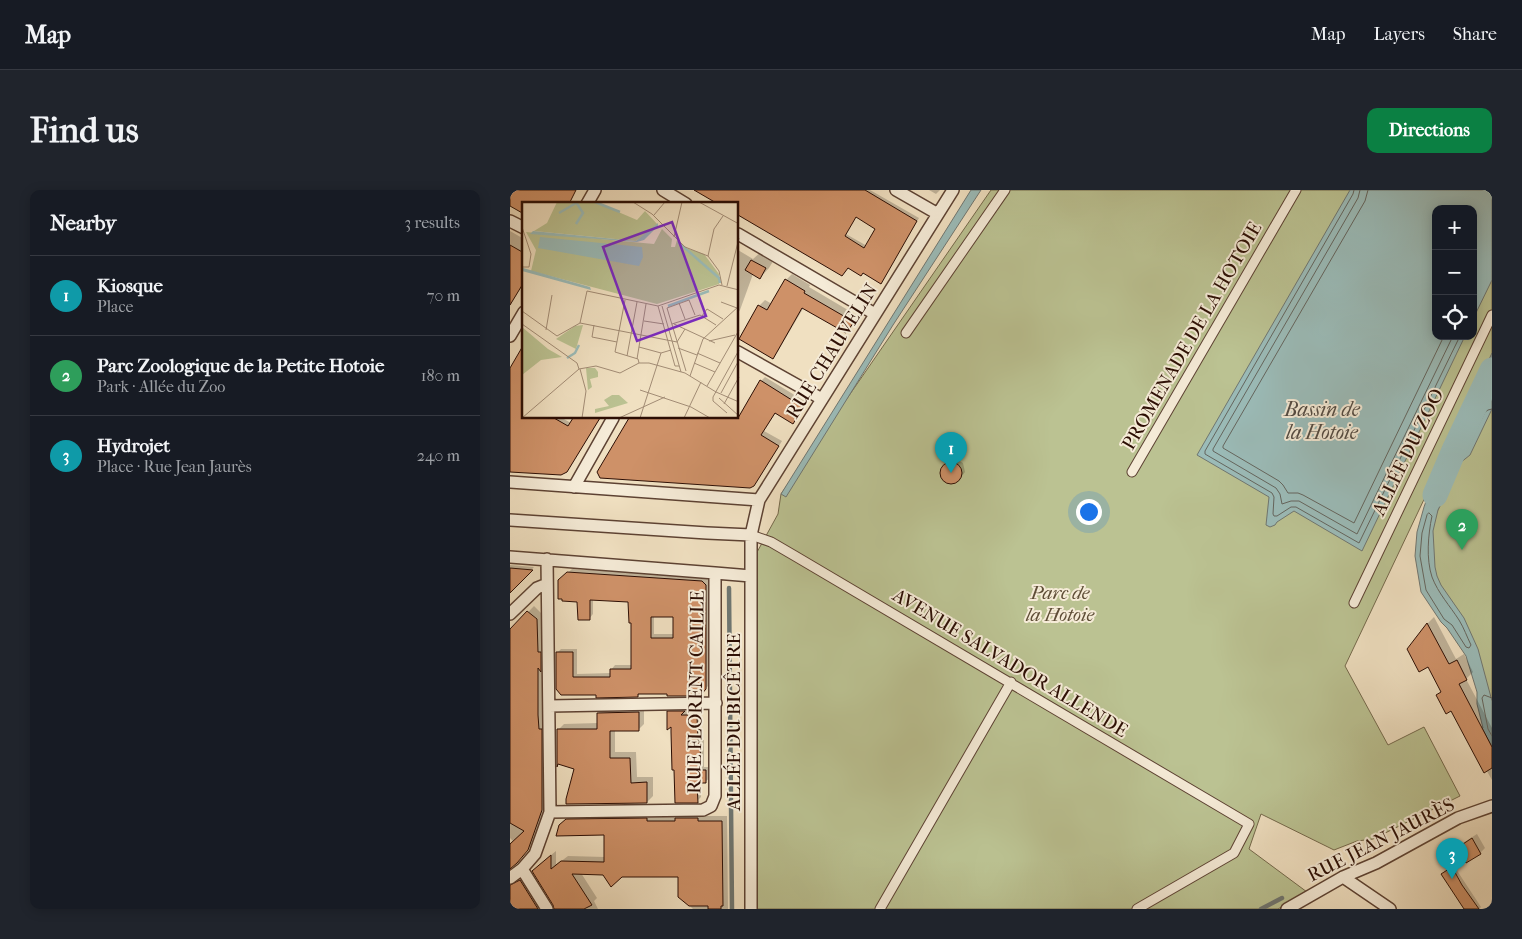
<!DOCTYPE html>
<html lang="en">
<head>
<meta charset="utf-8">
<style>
  body { margin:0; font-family:"IM FELL French Canon",serif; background:#20242c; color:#f1f3f6 }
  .controls { position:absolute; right:15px; top:15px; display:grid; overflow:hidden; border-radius:10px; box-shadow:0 2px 12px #0003 }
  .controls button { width:45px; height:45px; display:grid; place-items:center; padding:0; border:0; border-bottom:1px solid #363941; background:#171b24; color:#f1f3f6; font:25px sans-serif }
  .you { position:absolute; left:578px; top:321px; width:18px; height:18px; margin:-12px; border:4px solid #fff; border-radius:50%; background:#1a73e8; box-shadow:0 0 0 8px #1a73e833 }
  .badge { display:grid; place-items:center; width:32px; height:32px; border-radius:50%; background:#0b8043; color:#fff; font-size:16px; font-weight:700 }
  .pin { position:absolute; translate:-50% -41px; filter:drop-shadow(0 1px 2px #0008) }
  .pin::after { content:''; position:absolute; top:26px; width:18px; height:15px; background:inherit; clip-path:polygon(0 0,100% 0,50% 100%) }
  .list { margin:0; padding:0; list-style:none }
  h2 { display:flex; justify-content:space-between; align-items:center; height:65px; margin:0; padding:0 20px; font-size:21px }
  h2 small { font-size:16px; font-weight:400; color:#9ea1a6 }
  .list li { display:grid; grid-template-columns:32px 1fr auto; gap:15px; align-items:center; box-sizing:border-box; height:80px; padding:0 20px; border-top:1px solid #363941 }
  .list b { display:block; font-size:19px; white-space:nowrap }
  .list p { margin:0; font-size:16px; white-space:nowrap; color:#9ea1a6 }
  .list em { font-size:16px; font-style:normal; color:#9ea1a6 }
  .icon { flex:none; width:28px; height:28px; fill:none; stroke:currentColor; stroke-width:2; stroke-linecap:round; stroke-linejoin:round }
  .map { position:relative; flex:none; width:982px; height:719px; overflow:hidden; border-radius:10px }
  header { display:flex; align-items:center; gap:30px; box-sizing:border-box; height:70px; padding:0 25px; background:#171b24; border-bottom:1px solid #363941 }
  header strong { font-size:24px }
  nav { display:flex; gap:28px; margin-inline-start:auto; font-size:18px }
  .intro { display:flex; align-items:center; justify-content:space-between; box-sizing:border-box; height:120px; padding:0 30px }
  h1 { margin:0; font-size:35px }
  .button { padding:12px 22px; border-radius:10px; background:#0b8043; color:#fff; font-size:18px; font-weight:700 }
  main { display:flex; gap:30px; padding:0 30px }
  aside { flex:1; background:#171b24; border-radius:10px; box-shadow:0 2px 12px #0003 }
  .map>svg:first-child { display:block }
  .green { fill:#bbc292; stroke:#74684b; fill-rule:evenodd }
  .water { fill:#9bbcb9; stroke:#6f7671 }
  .shadow { fill:#0003; fill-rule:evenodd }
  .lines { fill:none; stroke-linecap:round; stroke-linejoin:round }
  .shore { stroke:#64655e; stroke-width:1 }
  .stream { stroke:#6f7671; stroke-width:4.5 }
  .river { stroke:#9bbcb9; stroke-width:25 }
  .building { fill:#ce9168; stroke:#2c0e04; fill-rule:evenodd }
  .pedestrian-casing { stroke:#5d4233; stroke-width:11 }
  .minor-casing { stroke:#5d4233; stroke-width:14 }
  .pedestrian { stroke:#f5ebd7; stroke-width:9 }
  .minor { stroke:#f5ebd7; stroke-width:11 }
  .labels { text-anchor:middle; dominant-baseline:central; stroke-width:4; stroke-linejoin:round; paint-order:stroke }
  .street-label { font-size:19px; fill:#2c0e04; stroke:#f5ebd7 }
  .park-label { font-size:19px; font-style:italic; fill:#5e4d36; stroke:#f5ebd7 }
  .water-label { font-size:20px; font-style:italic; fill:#534b43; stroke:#f5ebd7 }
  .inset-river { fill:none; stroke:#9bbcb9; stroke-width:2.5 }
  .inset-road { fill:none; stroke:#a28c75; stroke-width:1 }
  .view { fill:#7b2cbf; fill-opacity:0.15; stroke:#7b2cbf; stroke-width:2.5 }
  .inset-edge { fill:none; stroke:#2c0e04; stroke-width:2.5 }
</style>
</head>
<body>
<header>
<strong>Map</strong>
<nav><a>Map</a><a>Layers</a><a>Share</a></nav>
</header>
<div class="intro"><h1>Find us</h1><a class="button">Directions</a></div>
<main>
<aside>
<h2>Nearby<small>3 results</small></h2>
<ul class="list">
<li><span class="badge" style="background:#0f9aa8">1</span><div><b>Kiosque</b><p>Place</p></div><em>70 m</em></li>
<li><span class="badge" style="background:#2e9e5b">2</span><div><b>Parc Zoologique de la Petite Hotoie</b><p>Park · Allée du Zoo</p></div><em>180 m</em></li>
<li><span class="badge" style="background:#0f9aa8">3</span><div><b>Hydrojet</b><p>Place · Rue Jean Jaurès</p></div><em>240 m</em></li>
</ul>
</aside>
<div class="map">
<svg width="982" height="719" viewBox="0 0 982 719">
  <rect width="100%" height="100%" fill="#f0e0c1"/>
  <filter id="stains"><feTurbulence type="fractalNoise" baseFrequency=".004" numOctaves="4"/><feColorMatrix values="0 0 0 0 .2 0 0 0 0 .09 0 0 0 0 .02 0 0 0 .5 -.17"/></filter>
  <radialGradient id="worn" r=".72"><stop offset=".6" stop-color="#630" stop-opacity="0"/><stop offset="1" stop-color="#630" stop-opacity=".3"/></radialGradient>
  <!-- green -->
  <path class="green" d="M481 0H982V166L835 476 878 555 914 537 950 606 863 649 847 651 824 660 751 624 739 659 797 702 768 719H245L246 364 268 324 271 304ZM926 19H963V146H926Z
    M982 208V518L922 377 920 342 925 326Z"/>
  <!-- water -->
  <path class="water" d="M461 0H471L383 135 276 307 271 304Z
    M840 0H982V90L963 129V19H926V146H955L852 361 784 321 767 332 765 335 760 337 756 335 759 307 687 265Z
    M982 163V219L960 265 950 273 934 264Z
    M930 272 947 278 948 280 928 320 923 341 925 377 927 386 931 395 954 428 968 459 982 511V557L972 538H973L967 514V502L956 466 937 438 931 432 911 402 905 366 907 342 914 317Z"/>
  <!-- shadow -->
  <path class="shadow" d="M187 0H360L409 28 373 90 338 77 332 85 228 24V14ZM347 25 367 37 357 56 336 44Z
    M419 0H430L426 4Z
    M0 41 14 49V92L0 116Z
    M228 60 243 69 252 61 265 68 259 78 250 88 243 84 230 120 228 123Z
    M282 84 300 95 299 97 348 126 342 136 336 142 294 117 268 161 262 167 231 149 249 116 255 110 262 114 276 90Z
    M0 181 14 228H52L61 233 65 228H90L60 277 57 281H0Z
    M255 187 296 212 283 232 266 222 254 241 272 251 248 290 89 282 121 228H221L226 231 251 191Z
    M446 269 453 273 455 282 448 291 440 294 433 289 431 281 437 271Z
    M0 375 24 377 0 402Z
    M62 379 196 387 199 391 200 494 189 505 130 503 128 506 52 503 47 463 51 459H67V484L101 483V480L105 475H122V432L120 411 83 409V424L79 429 69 411 49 391ZM144 425H165V444H144Z
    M24 416 32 424 38 614 24 653 0 678V653L3 651 0 648V441Z
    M924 427 946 469 954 464 963 482 956 489 982 538V590L942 520 927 505 932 501 919 476 899 460 918 433Z
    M134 516V534L128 540H105V562H126L127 587H143V606L137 612 66 578 48 540 54 534 88 533V523L94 517Z
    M162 518H177L173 521 191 522V550H194V577H200V588L196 591H191V607L187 611 162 542 158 522Z
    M142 623V626H168L171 623H193V626H217L218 719H183L170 706V686L71 683 87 708 84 711 88 719H45L29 675 46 661V675L58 666 95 667 96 644 56 629 63 624Z
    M967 644 975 658 970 663 948 658 953 653Z
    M944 676 971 717 969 719H955L934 682Z
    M16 686 38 719H0V687L7 691Z"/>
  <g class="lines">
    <!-- shore -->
    <path class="shore" d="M844 0 843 4 695 261V264L762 303 764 307 763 324 764 326H767L781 317H786L849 353 950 146
      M850 0 848 8 703 259V261L766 298 770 304 772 314 781 311H789L847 344 943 146
      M858 0 855 11 713 256V258L769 291 773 295 778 303H788L793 305 844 333 934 146
      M982 174 941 260 942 263 949 267 956 261 975 222 978 220 982 219
      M935 279 939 281 940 283 925 315 922 316 921 314 922 311 932 280Z
      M919 323 922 326C918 345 916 369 922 387 928 403 940 416 949 430 954 438 957 447 961 455L959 458 956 457 942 435 934 429 916 400 910 366 912 343 917 325Z
      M982 508 974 505 972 508 978 539 982 546"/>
    <!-- stream -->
    <path class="stream" d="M219 398 222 719
      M751 719 772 708"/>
    <!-- river -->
    <path class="river" d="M925 305 945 258 982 180"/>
  </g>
  <!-- building -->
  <path class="building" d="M0 0H66L59 14H14V24L0 16Z
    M184 0H355L407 31 371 94 353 83 351 86 338 78 332 86 228 25V14H208ZM346 27 365 39 354 58 335 46Z
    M0 55 14 63V92L0 115Z
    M241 70 256 78 250 89 235 80Z
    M275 89 295 101 294 103 344 132 336 143 292 118 263 169 229 149 248 115 257 120Z
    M14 154V228H44L58 236 63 228H90L57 282 51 285 0 282V178Z
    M250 190 293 217 283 234 265 223 251 245 269 256 244 296 240 298 90 288 87 282 119 228H228Z
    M430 283a11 11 0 1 1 22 0a11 11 0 1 1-22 0Z
    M0 378 23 380 0 403Z
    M57 382 192 391 196 395V499L190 506H157V504H128V507L86 508V505H51L46 499V462H63V487H100V479H121V433H119L118 412 80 410V430H68L67 412 52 411V409H48V390ZM141 427H163V448H141Z
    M17 421 27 429 28 462H31V482L28 478V525L29 539H32V620L18 660 7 673 0 679V654L14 641 0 633V439Z
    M917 433 939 474 947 470 957 490 949 494 982 557V578L974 583 941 521 936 524 926 505 931 502 918 477 909 482 897 459Z
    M157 521H175L171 525H187L188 553H190L191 580H196V593H187L188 613H165L164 580H162L161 542V537L157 540Z
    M129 522V541H100V568H120L121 593 137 592V613L56 614V609L64 579 48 574 47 577V539H87V523Z
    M137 628V631H165V628H188V631H212L213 716H211V719H198V716H179L168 707V687H112L101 697 93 685 62 684 82 715 74 719H44L43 715 22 681 41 665V679L51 671 94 672V645L46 646 49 635 56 629Z
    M962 648 971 664 956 673 947 658Z
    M942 677 952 695 969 719H954L931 684Z
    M10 690 28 719H0V695Z"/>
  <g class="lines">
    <!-- pedestrian casing -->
    <g class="pedestrian-casing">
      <path id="pedestrian" d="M396 143 495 0
        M622 282 786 0
        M241 345 261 352 285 366 739 634 724 663 627 719
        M844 413 982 125
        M370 719 501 492"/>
    </g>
    <!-- minor casing -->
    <g class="minor-casing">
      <path id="minor" d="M153 0 176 14
        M386 0 428 24
        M77 14 85 0
        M0 31 14 38
        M228 44 365 124
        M0 146 14 122
        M228 162 312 209
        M0 292 249 310
        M64 297 103 228
        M0 330 197 343 241 345
        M0 367 205 383
        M0 424 27 398 37 394
        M39 516 206 513
        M40 622 193 620 201 616 205 606V383L241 386
        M12 679 37 719
        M833 687 880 719
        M0 688 12 679 25 664 40 622 37 369
        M241 719V345L249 310 443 0
        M777 719 833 687 866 673 948 628 982 616"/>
    </g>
    <!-- pedestrian -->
    <use href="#pedestrian" class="pedestrian"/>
    <!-- minor -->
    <use href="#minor" class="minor"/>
  </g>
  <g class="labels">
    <!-- street labels -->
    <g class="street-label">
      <text transform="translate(682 146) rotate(-60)">PROMENADE DE LA HOTOIE</text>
      <text transform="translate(322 161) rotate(-58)">RUE CHAUVELIN</text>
      <text transform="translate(898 262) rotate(-64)">ALLÉE DU ZOO</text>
      <text transform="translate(500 473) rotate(31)">AVENUE SALVADOR ALLENDE</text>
      <text transform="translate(186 502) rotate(-89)">RUE FLORENT CAILLE</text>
      <text transform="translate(224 532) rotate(-90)">ALLÉE DU BICÊTRE</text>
      <text transform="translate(871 650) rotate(-27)">RUE JEAN JAURÈS</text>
    </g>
    <!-- park labels -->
    <g class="park-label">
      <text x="550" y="403">Parc de<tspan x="550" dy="22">la Hotoie</tspan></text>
    </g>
    <!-- water labels -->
    <g class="water-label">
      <text x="812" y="219">Bassin de<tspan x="812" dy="23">la Hotoie</tspan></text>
    </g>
  </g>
  <!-- overview -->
  <g transform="translate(12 12)">
    <rect width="216" height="216" fill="#f0e0c1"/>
    <path d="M35 0H73L115 18 123 9 136 23 114 39 12 29 25 21ZM140 27 150 37 149 45H153L155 38 164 46 182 52 197 72V82L135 102 9 69 14 48 4 30 132 42ZM61 123 54 147 34 137 53 124ZM0 125 26 147 40 155 19 158 0 173ZM64 166H73L76 170V175L68 177 70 185 66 188ZM90 193H97L106 201 73 211V207L87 204 82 198Z" fill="#bbc292"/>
    <path d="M136 21V24L122 38 115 40 8 32 11 29 114 39ZM18 35 120 45 121 55 117 64 16 46ZM1 66 68 85 69 88 0 69Z" fill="#9bbcb9"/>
    <path class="inset-river" d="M73 0 98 10M37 11 54 1M54 22 61 11 54 0M156 40 197 76 198 81M146 104 187 89M45 156 53 151 57 143"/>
    <path class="inset-road" d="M111 0 130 12 163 45 186 54 197 69 200 83M177 0 217 22M132 13 143 0M0 25 9 52 7 65H0M152 35 160 0M186 54 192 27 201 14M205 84 217 36M103 98 93 150 116 157 117 161M199 100 215 106M157 101 163 117M136 104 153 164H157M140 104 159 170M145 106 164 169M145 106 167 98 173 113M0 109 35 134 58 121 155 140 163 127M180 114 185 107 201 117M122 119 142 122M58 121 65 89 136 104 197 83 217 88M0 122 55 161M150 122 178 113 194 123M152 122 193 141M72 123 70 135 95 140M24 128 30 93M187 139 213 133M117 145 139 151 149 148M156 146 175 153M175 151 198 161M105 154 115 100M115 157 124 102M55 161 57 167 74 164 98 171 117 161H127L163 171 194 190M172 161 193 170M58 167 64 189 60 216M168 174 181 137 217 104M185 184 217 128M118 188 169 205 188 216M194 190 217 200M199 191 217 158M197 196 217 214M202 202 217 175M205 211 191 199V195L217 148M0 216 57 167M97 216 143 195M118 216 139 151M162 216 179 180"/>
    <path class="view" d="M150 20 184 114 115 139 81 45Z"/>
    <rect width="216" height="216" class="inset-edge"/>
  </g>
  <rect width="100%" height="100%" filter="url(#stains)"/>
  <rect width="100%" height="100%" fill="url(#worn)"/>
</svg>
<div class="controls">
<button>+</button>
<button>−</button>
<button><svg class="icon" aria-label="locate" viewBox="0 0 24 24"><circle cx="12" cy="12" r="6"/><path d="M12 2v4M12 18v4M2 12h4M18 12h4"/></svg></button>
</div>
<div class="you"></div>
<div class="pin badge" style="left:441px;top:283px;background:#0f9aa8">1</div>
<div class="pin badge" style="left:952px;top:360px;background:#2e9e5b">2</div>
<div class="pin badge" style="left:942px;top:689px;background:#0f9aa8">3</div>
</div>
</main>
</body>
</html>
